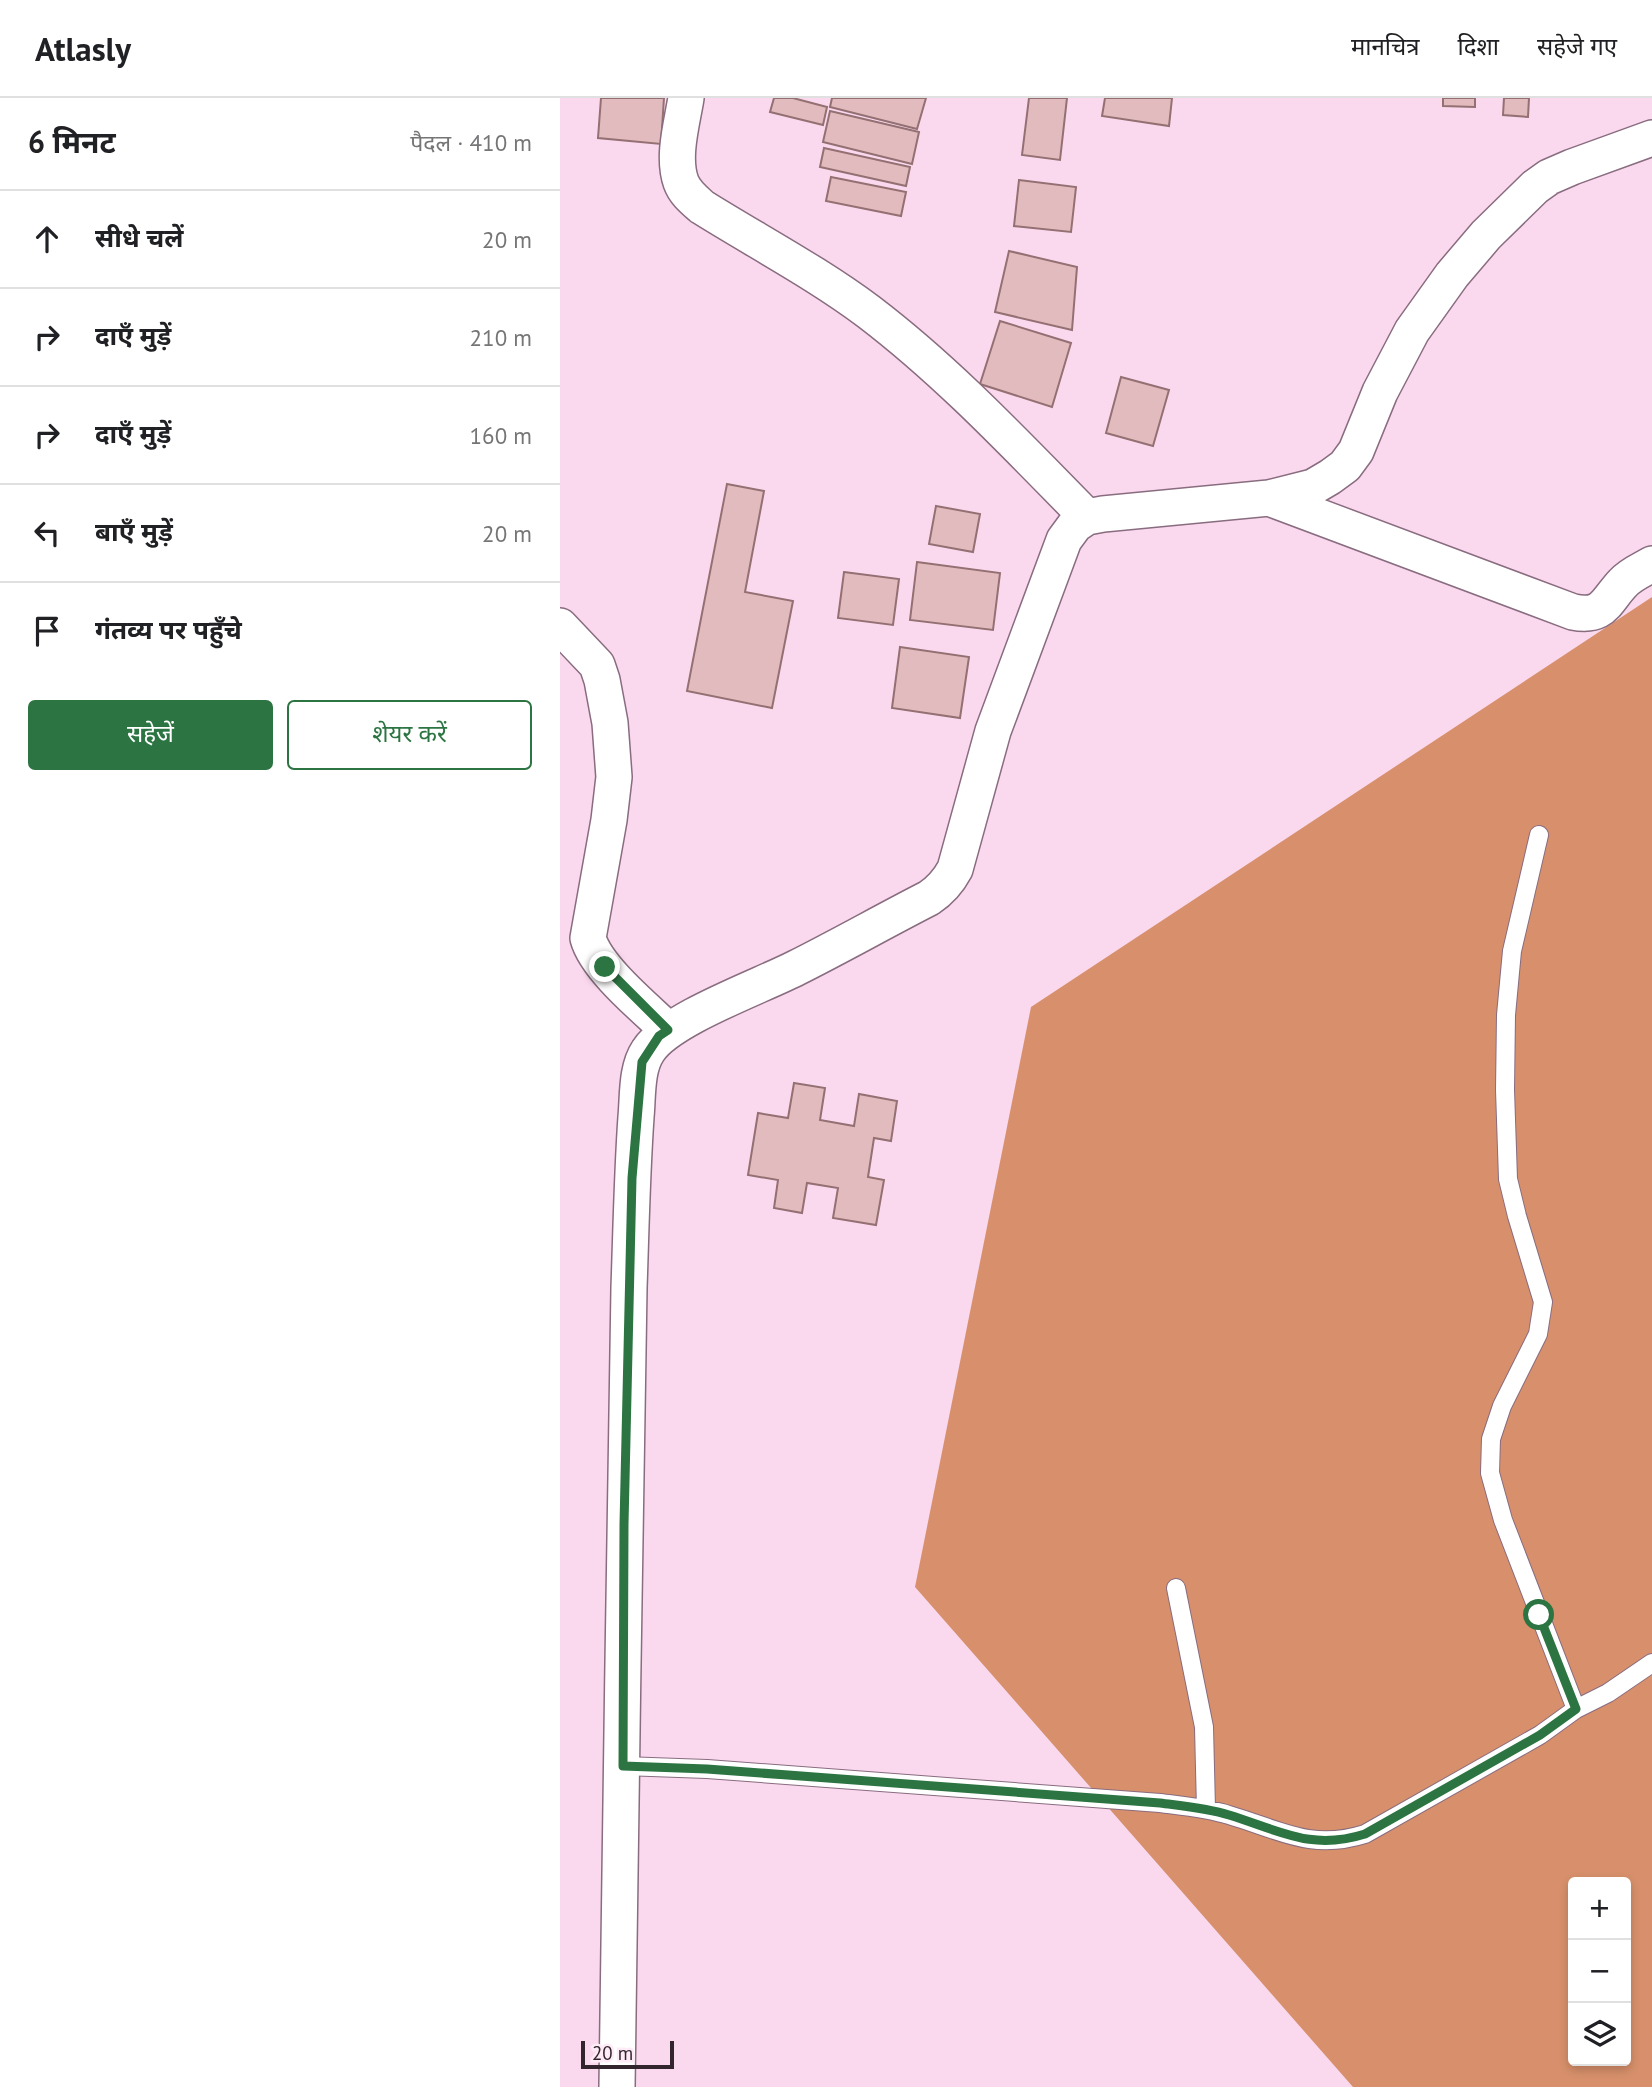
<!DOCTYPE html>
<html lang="hi">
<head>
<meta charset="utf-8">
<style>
  body { margin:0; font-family:"PT Sans","Noto Sans Devanagari",sans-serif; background:#f6f6f6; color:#202124 }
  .controls { position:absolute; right:21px; bottom:21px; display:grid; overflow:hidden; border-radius:7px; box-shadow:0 4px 10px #0003 }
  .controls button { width:63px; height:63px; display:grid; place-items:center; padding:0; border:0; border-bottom:2px solid #e0e0e0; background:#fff; color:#202124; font:35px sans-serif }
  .scale { position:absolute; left:21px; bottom:18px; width:93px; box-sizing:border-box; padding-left:7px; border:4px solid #32252d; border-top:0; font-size:19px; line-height:24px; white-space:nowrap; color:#32252d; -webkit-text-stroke:5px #ffebf8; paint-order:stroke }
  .stop { position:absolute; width:21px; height:21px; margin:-16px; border:5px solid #2c7542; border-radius:50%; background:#fff }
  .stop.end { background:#2c7542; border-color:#fff; box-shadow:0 2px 7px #0008 }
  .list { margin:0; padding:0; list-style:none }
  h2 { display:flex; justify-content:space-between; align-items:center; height:91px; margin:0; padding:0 28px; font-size:30px }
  h2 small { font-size:23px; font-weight:400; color:#757577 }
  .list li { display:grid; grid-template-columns:46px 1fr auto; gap:21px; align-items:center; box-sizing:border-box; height:98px; padding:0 28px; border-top:2px solid #e0e0e0 }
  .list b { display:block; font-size:26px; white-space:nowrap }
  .list em { font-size:23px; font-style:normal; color:#757577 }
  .actions { display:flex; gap:14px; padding:21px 28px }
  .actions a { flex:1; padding:16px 0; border:2px solid #2c7542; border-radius:7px; text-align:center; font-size:24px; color:#2c7542 }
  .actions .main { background:#2c7542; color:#fff }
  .icon { flex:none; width:38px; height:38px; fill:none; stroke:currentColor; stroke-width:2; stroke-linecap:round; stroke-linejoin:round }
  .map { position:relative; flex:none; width:1092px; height:1989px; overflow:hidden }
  header { display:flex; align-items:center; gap:42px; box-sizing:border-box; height:98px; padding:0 35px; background:#fff; border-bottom:2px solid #e0e0e0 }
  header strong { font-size:33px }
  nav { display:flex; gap:38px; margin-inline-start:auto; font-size:24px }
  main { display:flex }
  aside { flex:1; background:#fff }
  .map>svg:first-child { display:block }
  .forest { fill:#d7906b; fill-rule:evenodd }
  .building { fill:#e2bbbe; stroke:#947073; stroke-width:2 }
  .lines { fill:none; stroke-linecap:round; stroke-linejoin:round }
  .lane-casing { stroke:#896c7f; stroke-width:20 }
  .street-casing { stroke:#896c7f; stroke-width:38 }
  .lane { stroke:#fff; stroke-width:18 }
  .street { stroke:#fff; stroke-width:35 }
  .route { stroke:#2c7542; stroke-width:9 }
</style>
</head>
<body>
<header>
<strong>Atlasly</strong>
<nav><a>मानचित्र</a><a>दिशा</a><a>सहेजे गए</a></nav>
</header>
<main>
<aside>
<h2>6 मिनट<small>पैदल · 410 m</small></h2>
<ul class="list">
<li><svg class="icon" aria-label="ahead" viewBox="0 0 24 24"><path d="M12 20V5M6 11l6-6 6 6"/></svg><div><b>सीधे चलें</b></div><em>20 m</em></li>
<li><svg class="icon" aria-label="right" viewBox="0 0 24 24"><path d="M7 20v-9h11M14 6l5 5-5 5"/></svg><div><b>दाएँ मुड़ें</b></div><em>210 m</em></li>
<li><svg class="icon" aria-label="right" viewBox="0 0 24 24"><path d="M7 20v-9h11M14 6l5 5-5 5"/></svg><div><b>दाएँ मुड़ें</b></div><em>160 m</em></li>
<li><svg class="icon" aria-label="left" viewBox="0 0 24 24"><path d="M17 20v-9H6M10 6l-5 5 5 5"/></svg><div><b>बाएँ मुड़ें</b></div><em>20 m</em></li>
<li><svg class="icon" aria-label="arrive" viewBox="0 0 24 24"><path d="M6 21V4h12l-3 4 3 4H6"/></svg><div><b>गंतव्य पर पहुँचे</b></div></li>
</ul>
<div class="actions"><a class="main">सहेजें</a><a>शेयर करें</a></div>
</aside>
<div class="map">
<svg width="1092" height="1989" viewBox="0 0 1092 1989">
  <rect width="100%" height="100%" fill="#fad9ee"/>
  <!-- forest -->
  <path class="forest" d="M1092 499V1989H793L355 1489 471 909ZM1013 1784H1066V1963H1013Z"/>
  <!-- building -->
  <path class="building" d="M41 0H104L101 46 38 40Z
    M214 0H233L267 9 263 27 210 14Z
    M272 0H366L357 31 270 9Z
    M469 0H507L500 62 462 57Z
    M545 0H612L609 28 542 18Z
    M883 0H915V9L883 8Z
    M944 0H969L968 19 943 17Z
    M270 13 359 34 352 66 263 44Z
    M264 50 350 69 346 88 260 69Z
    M271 79 346 94 341 118 266 103Z
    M459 82 516 89 511 134 454 128Z
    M449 153 517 169 512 232 435 214Z
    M440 223 511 245 492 309 420 286Z
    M561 279 609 292 593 348 546 335Z
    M167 386 204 393 185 494 233 503 212 610 127 593Z
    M376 408 420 416 413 454 369 446Z
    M357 464 440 475 433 532 350 522Z
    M284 474 339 481 333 527 278 520Z
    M340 549 409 559 400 620 332 610Z
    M234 985 265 990 260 1022 294 1028 299 996 337 1003 331 1043 314 1040 308 1079 324 1082 316 1127 273 1120 278 1090 247 1085 242 1115 214 1110 218 1082 188 1077 198 1015 228 1020Z"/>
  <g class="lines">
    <!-- lane casing -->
    <g class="lane-casing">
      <path id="lane" d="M979 737 952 853 946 917 945 992 948 1081 957 1118 983 1204 978 1236 942 1308 931 1341 930 1375 943 1422 1016 1611
        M616 1490 644 1629 646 1711
        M63 1668 147 1671 600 1705C623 1708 647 1710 669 1717 720 1732 751 1753 805 1736L980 1637 1016 1611 1048 1595 1092 1565"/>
    </g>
    <!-- street casing -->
    <g class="street-casing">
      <path id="street" d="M126 0C122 25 112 59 121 84 125 95 134 102 142 109 198 144 257 175 309 214 389 275 457 348 527 419
        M709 400 1013 514C1044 520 1045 504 1063 485 1071 476 1082 472 1092 466
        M0 528 37 567 42 582 50 625 54 679 49 722 28 840C36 870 85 910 108 932
        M57 1989C62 1723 63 1456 69 1190 71 1133 72 1076 76 1019 78 998 76 971 88 953 108 921 199 889 236 870 280 848 324 823 369 800 381 792 388 784 395 771L433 633 504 442 515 427 527 419 543 416 709 400 753 389 770 379 785 368 796 353 820 294 852 233 892 177 926 137 975 89 989 79 1012 69 1092 40"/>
    </g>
    <!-- lane -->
    <use href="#lane" class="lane"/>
    <!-- street -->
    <use href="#street" class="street"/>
  </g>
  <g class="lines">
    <!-- route -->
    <path class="route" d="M45 869 108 932 99 938 82 964 72 1080 64 1426 63 1668 147 1671 600 1705C623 1708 647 1710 669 1717 721 1733 751 1753 805 1736L980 1637 1016 1611 979 1517"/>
  </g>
</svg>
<div class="controls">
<button>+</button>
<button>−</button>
<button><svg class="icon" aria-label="layers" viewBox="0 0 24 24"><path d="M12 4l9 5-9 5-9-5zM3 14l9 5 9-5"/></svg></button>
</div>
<div class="scale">20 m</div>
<div class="stop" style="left:979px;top:1517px"></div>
<div class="stop end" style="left:45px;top:869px"></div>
</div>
</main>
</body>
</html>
